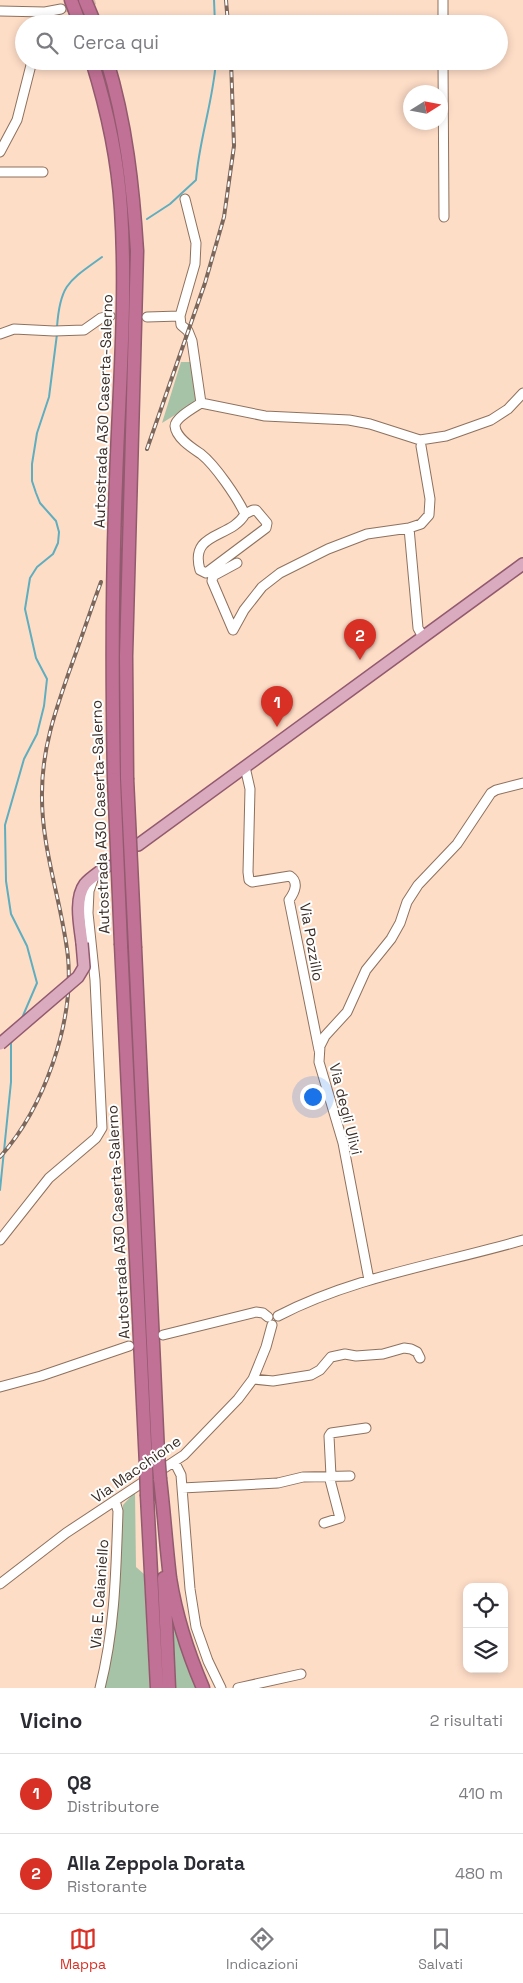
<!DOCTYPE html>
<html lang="it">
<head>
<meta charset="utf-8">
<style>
  body { margin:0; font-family:"Space Grotesk",sans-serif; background:#f7f7f7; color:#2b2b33 }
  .controls { position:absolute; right:15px; bottom:15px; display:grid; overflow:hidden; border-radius:10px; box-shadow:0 2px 8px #0003 }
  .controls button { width:45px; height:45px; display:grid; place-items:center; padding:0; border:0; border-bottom:1px solid #e1e1e2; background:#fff; color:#2b2b33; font:25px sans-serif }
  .compass { position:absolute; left:403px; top:85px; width:45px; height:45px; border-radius:50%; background:#fff; box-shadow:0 2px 8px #0003; rotate:79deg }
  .you { position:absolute; left:312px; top:1096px; width:18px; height:18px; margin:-12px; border:4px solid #fff; border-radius:50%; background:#1a73e8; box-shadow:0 0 0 8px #1a73e833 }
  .badge { display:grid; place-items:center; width:32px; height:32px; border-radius:50%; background:#d93025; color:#fff; font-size:16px; font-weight:700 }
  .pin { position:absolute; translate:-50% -41px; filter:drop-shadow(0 1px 2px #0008) }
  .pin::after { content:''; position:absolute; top:26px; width:18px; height:15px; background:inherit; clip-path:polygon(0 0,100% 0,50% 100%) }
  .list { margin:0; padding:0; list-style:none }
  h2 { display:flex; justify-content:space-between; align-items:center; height:65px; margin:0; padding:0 20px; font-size:21px }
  h2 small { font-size:16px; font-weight:400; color:#7c7c81 }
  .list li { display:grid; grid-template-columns:32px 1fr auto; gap:15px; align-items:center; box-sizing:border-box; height:80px; padding:0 20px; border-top:1px solid #e1e1e2 }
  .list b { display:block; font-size:19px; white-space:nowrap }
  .list p { margin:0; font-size:16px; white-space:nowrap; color:#7c7c81 }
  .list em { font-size:16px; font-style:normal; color:#7c7c81 }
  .icon { flex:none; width:28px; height:28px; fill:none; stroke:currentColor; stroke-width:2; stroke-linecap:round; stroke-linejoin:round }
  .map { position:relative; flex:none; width:523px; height:1688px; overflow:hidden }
  .search { position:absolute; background:#fff; box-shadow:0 2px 8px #0003; left:15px; right:15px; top:15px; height:55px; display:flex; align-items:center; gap:12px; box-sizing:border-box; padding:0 18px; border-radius:28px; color:#7c7c81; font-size:19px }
  .sheet { height:225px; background:#fff }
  nav { display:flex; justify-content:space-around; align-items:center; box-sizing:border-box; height:70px; border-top:1px solid #e1e1e2; background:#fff; font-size:14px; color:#7c7c81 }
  nav a { display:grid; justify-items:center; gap:2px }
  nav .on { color:#d93025 }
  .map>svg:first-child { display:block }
  .green { fill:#a6c3a7 }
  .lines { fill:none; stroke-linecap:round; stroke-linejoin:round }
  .stream { stroke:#5eaebf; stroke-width:2 }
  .minor-tunnel { stroke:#d7baa7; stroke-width:9; stroke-dasharray:9 4.5; stroke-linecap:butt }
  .minor-casing { stroke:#8e715d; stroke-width:11 }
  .major-casing { stroke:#925a6e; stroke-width:14 }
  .highway-casing { stroke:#925a6e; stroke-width:15 }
  .minor { stroke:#fff; stroke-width:9 }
  .major { stroke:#daaabf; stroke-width:11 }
  .highway { stroke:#c17195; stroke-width:12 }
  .rail-casing { stroke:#7b675b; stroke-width:4 }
  .rail { stroke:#fff; stroke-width:2; stroke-dasharray:5.5; stroke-linecap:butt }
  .major-bridge-casing { stroke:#925a6e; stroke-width:14; stroke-linecap:butt }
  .highway-bridge-casing { stroke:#925a6e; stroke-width:15; stroke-linecap:butt }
  .major-bridge { stroke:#daaabf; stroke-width:11 }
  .highway-bridge { stroke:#c17195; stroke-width:12 }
  .labels { text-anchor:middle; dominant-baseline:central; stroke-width:4; stroke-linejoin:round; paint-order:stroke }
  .street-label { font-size:15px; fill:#3b2e26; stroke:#fff }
</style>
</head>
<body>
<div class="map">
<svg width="523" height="1688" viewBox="0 0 523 1688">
  <rect width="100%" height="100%" fill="#feddc7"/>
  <!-- green -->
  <path class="green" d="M181 362H191L196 402 162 423Z
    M135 1492 136 1567 144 1574 150 1688H104C120 1628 121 1567 123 1505Z
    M173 1617 199 1688H174L171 1620Z"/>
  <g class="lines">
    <!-- stream -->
    <path class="stream" d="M214 0 215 24
      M147 219 170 204 196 180C199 140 213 102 216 61
      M57 327C60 284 69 281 102 257
      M22 1018 37 983 27 946 11 914 6 881 5 825 24 759 37 734 44 706 47 679 36 658 25 609 30 578 37 567 53 554 58 543 59 532 56 521 40 503 36 493 32 481V464L37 433 49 397 57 334
      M0 1190 11 1082V1043L13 1039"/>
    <!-- minor-tunnel -->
    <path class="minor-tunnel" d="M61 9 95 0"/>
    <!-- minor casing -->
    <g class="minor-casing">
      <path id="minor" d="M443 0V24
        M0 11 45 12 61 9
        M42 24 45 12
        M443 61 444 217
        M0 152 17 120 32 61
        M0 172H43
        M180 316 181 325 188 331 192 341 201 403
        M147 317 180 316 195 264 196 243 185 199
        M0 334 14 329 54 331 84 330 101 318 110 316
        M421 446 430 499 429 515 421 524 409 528 418 628 423 637
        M245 514 253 510H256L267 523 266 528 206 573 200 570C189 531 231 539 245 514 237 497 215 465 201 454 192 448 176 438 175 426 175 418 195 407 201 403L265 416 349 420 370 424 420 440 446 436 491 420 508 409 523 393
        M233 630 244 610 262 587 280 573 328 549 367 534 409 528
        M233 630 212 581 213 576 237 563
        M245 767 250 789 248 872 249 880 252 882 290 876C299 882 295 892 289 900L319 1050
        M0 1240 49 1178 96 1138 102 1128 95 980 88 913 89 891 94 877
        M369 1280 343 1143 319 1062 320 1046 325 1036 347 1012 366 970 391 939 400 923 407 902 418 885 457 844 491 793 496 790 523 783
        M278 1316C355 1276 441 1264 523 1240
        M163 1335 256 1312 263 1313 268 1317
        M253 1379 273 1381 311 1375 320 1370 331 1357 345 1354 356 1356 383 1354 404 1348 411 1349 417 1352 420 1358
        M0 1387 41 1376 129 1346
        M175 1463 181 1475 190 1589 196 1627 208 1661 221 1688
        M331 1476 329 1436 331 1433 366 1428
        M182 1488 278 1483 303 1477 350 1476
        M324 1523 340 1518 329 1476
        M0 1584 66 1533 184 1455 238 1399 253 1379 266 1347 272 1325
        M100 1688C115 1629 116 1571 118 1511L115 1501
        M238 1688 301 1674"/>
    </g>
    <!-- major casing -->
    <g class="major-casing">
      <path id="major" d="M138 845 523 564
        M82 943C80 926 74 899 85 884 91 877 100 872 107 866"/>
    </g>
    <!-- highway casing -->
    <g class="highway-casing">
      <path id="highway" d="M71 0 80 24
        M85 0 95 24
        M92 61C107 109 118 160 121 209 127 300 119 390 116 481 112 580 112 680 114 779
        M107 61C126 123 133 187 137 251L126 656 127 778
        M121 945 146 1465
        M135 948 158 1453
        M160 1479C164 1512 166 1545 170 1578 176 1616 188 1653 203 1688
        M147 1496 157 1688
        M164 1578 169 1688"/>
    </g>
    <!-- minor -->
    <use href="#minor" class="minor"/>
    <!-- major -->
    <use href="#major" class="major"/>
    <!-- highway -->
    <use href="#highway" class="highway"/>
    <!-- rail casing -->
    <g class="rail-casing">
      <path id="rail" d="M226 0 228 24
        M147 449 205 283 224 217 234 146 231 61
        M0 1157C44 1108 74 1023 68 957 62 902 41 849 42 793 42 749 55 712 69 672 80 642 90 612 101 582"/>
    </g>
    <!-- rail -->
    <use href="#rail" class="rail"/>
    <!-- major-bridge casing -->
    <g class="major-bridge-casing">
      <path id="major-bridge" d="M0 1044 78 977 84 967 82 943"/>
    </g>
    <!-- highway-bridge casing -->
    <g class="highway-bridge-casing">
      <path id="highway-bridge" d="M127 778 135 948
        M114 779 121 945
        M158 1453 160 1479
        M146 1465 147 1496"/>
    </g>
    <!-- major-bridge -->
    <use href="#major-bridge" class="major-bridge"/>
    <!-- highway-bridge -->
    <use href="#highway-bridge" class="highway-bridge"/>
  </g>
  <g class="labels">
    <!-- street labels -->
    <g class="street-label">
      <text transform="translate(103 411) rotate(-88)">Autostrada A30 Caserta-Salerno</text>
      <text transform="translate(100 817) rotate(-92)">Autostrada A30 Caserta-Salerno</text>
      <text transform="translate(312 942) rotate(80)">Via Pozzillo</text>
      <text transform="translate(346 1109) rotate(76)">Via degli Ulivi</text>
      <text transform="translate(118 1222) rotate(-93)">Autostrada A30 Caserta-Salerno</text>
      <text transform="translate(136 1469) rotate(-35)">Via Macchione</text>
      <text transform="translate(99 1594) rotate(-86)">Via E. Caianiello</text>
    </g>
  </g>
</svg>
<div class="controls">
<button><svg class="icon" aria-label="locate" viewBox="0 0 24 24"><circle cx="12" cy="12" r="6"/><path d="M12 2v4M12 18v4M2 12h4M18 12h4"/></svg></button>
<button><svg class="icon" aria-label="layers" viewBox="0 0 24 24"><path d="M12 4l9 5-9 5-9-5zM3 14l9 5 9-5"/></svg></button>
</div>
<svg class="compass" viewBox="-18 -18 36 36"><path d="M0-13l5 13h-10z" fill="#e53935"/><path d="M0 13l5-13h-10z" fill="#7c7c81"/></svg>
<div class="you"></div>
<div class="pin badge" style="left:277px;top:727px">1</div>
<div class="pin badge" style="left:360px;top:660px">2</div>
<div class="search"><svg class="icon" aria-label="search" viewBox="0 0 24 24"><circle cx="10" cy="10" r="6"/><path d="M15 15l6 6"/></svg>Cerca qui</div>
</div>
<section class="sheet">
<h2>Vicino<small>2 risultati</small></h2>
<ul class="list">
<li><span class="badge">1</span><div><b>Q8</b><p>Distributore</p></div><em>410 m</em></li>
<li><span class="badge">2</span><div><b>Alla Zeppola Dorata</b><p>Ristorante</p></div><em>480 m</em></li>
</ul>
</section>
<nav>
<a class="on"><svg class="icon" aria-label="map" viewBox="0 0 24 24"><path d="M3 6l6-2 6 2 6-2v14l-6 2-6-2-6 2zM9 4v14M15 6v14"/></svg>Mappa</a>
<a><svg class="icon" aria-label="directions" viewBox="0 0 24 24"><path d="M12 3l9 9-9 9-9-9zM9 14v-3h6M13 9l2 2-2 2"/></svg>Indicazioni</a>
<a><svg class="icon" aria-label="saved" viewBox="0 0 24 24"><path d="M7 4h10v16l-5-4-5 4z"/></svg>Salvati</a>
</nav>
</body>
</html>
